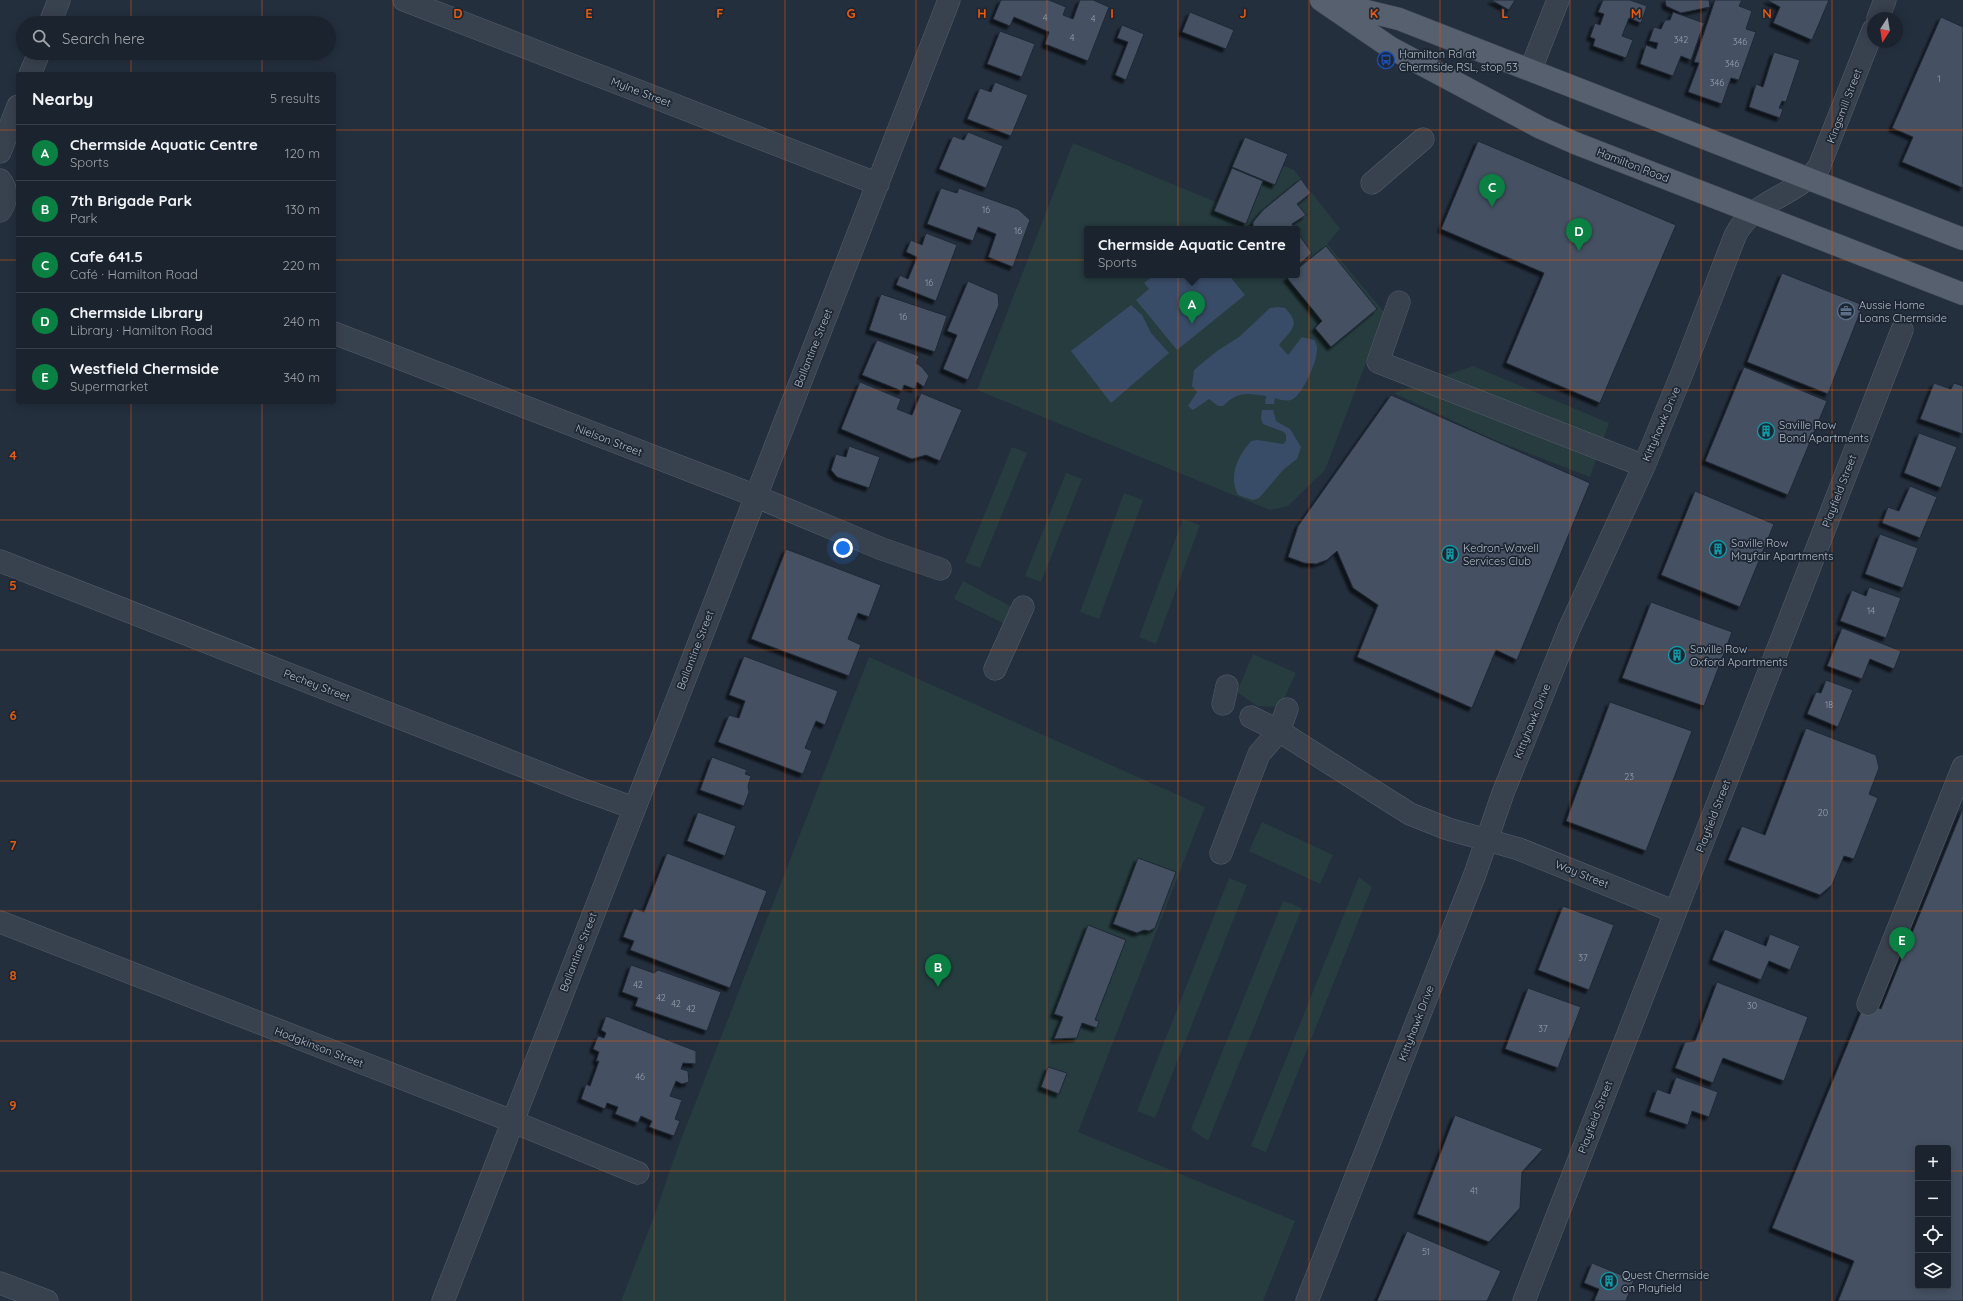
<!DOCTYPE html>
<html lang="en">
<head>
<meta charset="utf-8">
<style>
  body { margin:0; font-family:Quicksand,sans-serif; background:#282f3a; color:#f1f3f6 }
  .controls { position:absolute; right:12px; bottom:12px; display:grid; overflow:hidden; border-radius:4px; box-shadow:0 2px 10px #0003 }
  .controls button { width:36px; height:36px; display:grid; place-items:center; padding:0; border:0; border-bottom:1px solid #39404a; background:#1b232e; color:#f1f3f6; font:20px sans-serif }
  .compass { position:absolute; left:1867px; top:12px; width:36px; height:36px; border-radius:50%; background:#1b232e; box-shadow:0 2px 10px #0003; rotate:192deg }
  .you { position:absolute; left:843px; top:548px; width:14px; height:14px; margin:-10px; border:3px solid #fff; border-radius:50%; background:#1a73e8; box-shadow:0 0 0 6px #1a73e833 }
  .badge { display:grid; place-items:center; width:26px; height:26px; border-radius:50%; background:#0b8043; color:#fff; font-size:13px; font-weight:700 }
  .pin { position:absolute; translate:-50% -33px; filter:drop-shadow(0 1px 2px #0008) }
  .pin::after { content:''; position:absolute; top:21px; width:14px; height:12px; background:inherit; clip-path:polygon(0 0,100% 0,50% 100%) }
  .popup { position:absolute; left:1084px; top:226px; width:216px; height:52px; box-sizing:border-box; display:grid; place-content:center; border-radius:4px; background:#1b232e; filter:drop-shadow(0 1px 3px #0005); font-size:13px; white-space:nowrap; color:#a0a4aa }
  .popup b { font-size:15px; color:#f1f3f6 }
  .popup::after { content:''; position:absolute; left:50%; top:100%; margin-left:-8px; border:8px solid transparent; border-top-color:#1b232e }
  .list { margin:0; padding:0; list-style:none }
  h2 { display:flex; justify-content:space-between; align-items:center; height:52px; margin:0; padding:0 16px; font-size:17px }
  h2 small { font-size:13px; font-weight:400; color:#a0a4aa }
  .list li { display:grid; grid-template-columns:26px 1fr auto; gap:12px; align-items:center; box-sizing:border-box; height:56px; padding:0 16px; border-top:1px solid #39404a }
  .list b { display:block; font-size:15px; white-space:nowrap }
  .list p { margin:0; font-size:13px; white-space:nowrap; color:#a0a4aa }
  .list em { font-size:13px; font-style:normal; color:#a0a4aa }
  .icon { flex:none; width:22px; height:22px; fill:none; stroke:currentColor; stroke-width:2; stroke-linecap:round; stroke-linejoin:round }
  .map { position:relative; flex:none; width:1963px; height:1301px; overflow:hidden }
  .search { position:absolute; background:#1b232e; box-shadow:0 2px 10px #0003; left:16px; top:16px; width:320px; height:44px; display:flex; align-items:center; gap:10px; box-sizing:border-box; padding:0 14px; border-radius:22px; color:#a0a4aa; font-size:15px }
  .panel { position:absolute; background:#1b232e; box-shadow:0 2px 10px #0003; left:16px; top:72px; width:320px; height:332px; border-radius:4px }
  .map>svg:first-child { display:block }
  .green { fill:#263c3f; fill-rule:evenodd }
  .water { fill:#394c67 }
  .building { fill:#455162; stroke:#1f2835; fill-rule:evenodd; filter:url(#shadow) }
  .lines { fill:none; stroke-linecap:round; stroke-linejoin:round }
  .minor-casing { stroke:#565f6c; stroke-width:23 }
  .major-casing { stroke:#414a57; stroke-width:23 }
  .minor { stroke:#38414e; stroke-width:22 }
  .major { stroke:#56606e; stroke-width:22 }
  .grid { fill:none; stroke:#e8590c; stroke-width:1; stroke-opacity:0.55 }
  .labels { text-anchor:middle; dominant-baseline:central; stroke-width:3.5; stroke-linejoin:round; paint-order:stroke }
  .number-label { font-size:9px; fill:#98a1af }
  .poi-label { font-size:11px; fill:#b4bcc9; stroke:#1d2633; text-anchor:start }
  .street-label { font-size:11px; fill:#b4bcc9; stroke:#1d2633 }
  .grid-label { font-size:13px; text-anchor:middle; font-weight:bold; fill:#e8590c; stroke:#1d2633; stroke-width:3.5; stroke-linejoin:round; paint-order:stroke }
</style>
</head>
<body>
<div class="map">
<svg width="1963" height="1301" viewBox="0 0 1963 1301">
  <defs>
    <filter id="shadow"><feDropShadow dx="-3.5" dy="3.5" stdDeviation="1" flood-color="#0009"/></filter>
  </defs>
  <rect width="100%" height="100%" fill="#242f3e"/>
  <!-- green -->
  <path class="green" d="M1073 143 1216 202 1238 147 1294 170 1340 229 1327 244 1385 313 1325 470 1288 506 1270 510 977 390ZM1087 229H1297V275H1087Z
    M1473 366 1609 423 1590 477 1494 440 1394 393Z
    M1012 447 1027 453 980 568 965 562Z
    M1066 473 1082 479 1041 582 1025 576Z
    M1124 493 1143 500 1099 619 1080 612Z
    M1183 519 1200 525 1156 644 1139 637Z
    M963 581 1016 609 1007 625 954 599Z
    M1253 654 1296 673 1280 707 1257 706 1237 692Z
    M869 657 1205 807 1078 1132 1295 1221 1263 1301H621L655 1214 677 1150Z
    M1262 822 1333 855 1320 884 1249 851Z
    M1359 877 1372 887 1266 1152 1251 1146Z
    M1229 878 1247 885 1155 1118 1137 1111Z
    M1283 901 1302 908 1208 1141 1191 1129Z"/>
  <!-- water -->
  <path class="water" d="M1154 275H1229L1245 295 1177 350 1136 300 1149 289 1144 283Z
    M1131 305 1142 315 1151 333 1169 353 1111 403 1071 351Z
    M1278 307 1285 308C1302 325 1291 330 1279 345L1288 355 1302 337 1314 340C1316 343 1317 345 1317 349 1318 360 1303 394 1293 399 1287 402 1281 400 1275 398L1274 404H1265L1266 396C1248 393 1237 391 1223 406H1218L1209 399 1193 410 1188 406 1197 392 1192 386 1194 370 1217 351 1239 337 1270 308Z
    M1262 410H1273L1276 421 1290 429 1301 447 1297 459 1284 469 1259 498 1253 500 1238 495C1228 476 1238 456 1251 441L1257 440 1283 444 1286 441V435L1284 432 1263 424 1261 419Z"/>
  <!-- building -->
  <path class="building" d="M1001 0H1049L1066 7 1063 15 1073 19 1080 0H1093L1109 7 1088 61 1045 44 1049 32 1014 17 1010 26 993 19Z
    M1491 0H1515L1509 10Z
    M1603 0H1630L1647 6 1641 23 1629 18 1622 36 1633 40 1626 58 1593 46 1595 39 1590 37 1595 23 1600 25 1604 14 1598 12Z
    M1665 0H1709L1710 7 1681 13 1666 6Z
    M1715 0H1742L1739 6 1752 11 1746 29 1756 32 1739 80 1731 78 1722 104 1688 92 1699 63 1694 62Z
    M1767 0H1829L1812 40 1773 23 1780 7Z
    M1190 12 1234 30 1226 49 1182 32Z
    M1673 12 1704 23 1691 60 1681 56 1673 76 1640 64 1646 45 1656 49 1658 43 1649 41 1654 27 1661 29 1665 20H1670Z
    M1941 17 1963 27V188L1902 162 1913 137 1892 128Z
    M1122 25 1144 34 1126 80 1115 75 1128 42 1117 38Z
    M1000 31 1035 44 1022 77 987 64Z
    M1774 52 1800 60 1786 102 1782 101 1779 108 1783 109 1780 118 1749 107 1756 84 1763 87Z
    M995 82 1028 95 1011 136 967 119 980 88 991 92Z
    M968 132 1003 146 986 188 939 169 953 136 964 140Z
    M1245 137 1288 154 1275 185 1232 167Z
    M1478 141 1676 225 1600 403 1506 363 1544 273 1441 229Z
    M1232 168 1263 181 1246 224 1214 211Z
    M1301 179 1311 193 1297 204 1306 215 1292 224 1295 229H1253V222L1263 210Z
    M941 188 957 193 959 188 1018 209 1030 220 1013 267 988 257 996 234 978 227 973 241 927 224Z
    M1297 232 1312 253 1297 266Z
    M926 233 957 245 936 301 896 285 900 275 908 279 917 257 906 252 911 240 922 245Z
    M1326 246 1377 309 1331 347 1315 328 1322 321 1287 278 1290 275H1297V269Z
    M1782 273 1863 305 1828 394 1747 362Z
    M968 281 998 294 999 305 968 380 943 369 957 335 947 331Z
    M881 294 947 316 935 352 869 330Z
    M877 340 919 356 916 363 922 367 929 376 924 387 917 382 915 389 904 385 902 391 862 375Z
    M1744 367 1827 401 1788 495 1705 461Z
    M860 382 901 399 897 409 912 415 921 393 962 410 940 461 926 455 912 459 841 429Z
    M1934 383 1951 389 1954 383 1963 386V434L1920 419Z
    M1391 395 1590 483 1517 660 1496 650 1472 708 1357 657 1378 605 1353 588 1337 551 1327 560 1316 564 1304 563 1288 557 1298 526Z
    M1919 433 1957 447 1941 488 1904 473Z
    M849 446 880 457 869 488 837 477 831 470 836 454 846 457Z
    M1910 486 1937 497 1920 538 1882 523 1888 507 1899 511Z
    M1695 491 1774 524 1740 607 1661 575Z
    M1880 534 1918 548 1903 588 1865 574Z
    M786 549 881 585 869 617 858 613 848 639 861 645 849 676 751 639Z
    M1869 587 1901 598 1886 638 1840 621 1852 590 1866 596Z
    M1651 602 1732 632 1704 706 1622 678Z
    M1842 628 1901 651 1894 669 1870 659 1862 679 1827 666Z
    M744 656 838 691 825 725 816 721 805 748 812 751 803 774 718 742 729 715 739 718 745 701 729 695Z
    M1826 680 1853 690 1838 727 1807 714 1816 692 1821 693Z
    M1610 702 1692 731 1646 851 1566 821Z
    M1806 728 1876 755 1879 768 1869 794 1878 798 1854 859 1844 856 1832 885 1820 895 1728 860 1742 826 1765 835Z
    M712 757 747 770 745 774 751 776 748 786 749 792 744 806 700 790Z
    M1963 808V1301H1838L1854 1261 1772 1228 1865 1002 1881 1009ZM1918 1148H1948V1286H1918Z
    M698 812 736 826 725 856 687 841Z
    M667 853 767 891 730 988 630 950 634 941 623 937 634 908 644 912Z
    M1138 858 1176 872 1155 928 1149 931 1144 930 1137 933 1113 924Z
    M1563 906 1614 925 1589 990 1538 970Z
    M1088 925 1126 940 1095 1020 1099 1021 1097 1028 1082 1023 1077 1038 1054 1039 1063 1017 1054 1014Z
    M1725 929 1766 946 1770 934 1800 946 1790 970 1769 961 1761 980 1712 960Z
    M631 965 654 973 658 970 721 992 707 1031 635 1006 638 998 622 992Z
    M1717 982 1808 1017 1784 1081 1723 1058 1713 1083 1675 1068 1685 1042 1695 1041Z
    M1528 988 1581 1007 1558 1068 1505 1049Z
    M606 1016 696 1051V1064L683 1063 681 1069 688 1071 689 1082 682 1084 676 1081 670 1096 682 1100 675 1119 680 1121 674 1136 649 1127 652 1121 641 1116 638 1123 615 1114 618 1107 607 1103 605 1109 581 1099 586 1084 590 1086 599 1061H596L599 1052 593 1049 598 1036 604 1038 606 1033 601 1030Z
    M1048 1067 1067 1073 1059 1094 1041 1087Z
    M1676 1077 1718 1092 1709 1117 1692 1111 1688 1125 1649 1112 1657 1089 1670 1094Z
    M1455 1115 1543 1149 1522 1172 1520 1208 1489 1242 1417 1214Z
    M1407 1231 1501 1271 1487 1301H1377Z
    M1592 1263 1634 1280 1626 1301H1594L1599 1289 1584 1283Z"/>
  <g class="lines">
    <!-- minor casing -->
    <g class="minor-casing">
      <path id="minor" d="M404 0 878 184
        M1878 18 1885 0
        M50 23 59 0
        M1531 69 1558 0
        M30 74 39 53
        M0 152 18 106
        M0 180C8 189 7 201 0 211
        M1372 183 1423 139
        M1399 302 1378 362 1644 466
        M334 333 743 491 882 549 940 569
        M0 561 581 789 634 808
        M995 669 1023 607
        M1223 704 1227 686
        M1251 717 1279 731 1410 814 1448 829 1519 849 1675 912
        M1221 853 1259 754 1279 731 1287 709
        M0 922 499 1116 638 1173
        M1868 1004 1963 767
        M0 1283 47 1301
        M443 1301 949 0
        M1307 1301 1475 874 1503 793 1569 629 1644 466 1683 371 1735 236C1752 200 1795 197 1819 167L1873 30
        M1524 1301 1902 330"/>
    </g>
    <!-- major casing -->
    <g class="major-casing">
      <path id="major" d="M1321 0 1391 48 1541 128 1575 143 1963 294
        M1334 3 1399 19 1963 239"/>
    </g>
    <!-- minor -->
    <use href="#minor" class="minor"/>
    <!-- major -->
    <use href="#major" class="major"/>
  </g>
  <!-- grid -->
  <path class="grid" d="M131 0V23M262 0V23M393 0V1301M523 0V1301M654 0V1301M785 0V1301M916 0V1301M1047 0V1301M1178 0V1301M1309 0V1301M1440 0V1301M1570 0V1301M1701 0V1301M1832 0V1301M131 53V74M262 53V74M0 130H18M334 130H1963M0 260H18M334 260H1963M0 390H18M334 390H1963M131 402V1301M262 402V1301M0 520H1963M0 650H1963M0 781H1963M0 911H1963M0 1041H1963M0 1171H1918M1948 1171H1963"/>
  <!-- icons -->
  <defs>
    <g id="bus-ring" transform="scale(0.9)"><circle r="9.5" fill="#1d2633" stroke="#1a4fb4" stroke-width="1.5"/><path d="M-5-6H5V4H4V6H2V4H-2V6H-4V4H-5ZM-3.5-4V0h7V-4ZM-3.5 1.2v1.5H-2V1.2ZM2 1.2v1.5H3.5V1.2Z" fill="#1a4fb4"/></g>
    <g id="office-ring" transform="scale(0.9)"><circle r="9.5" fill="#1d2633" stroke="#5c6f8a" stroke-width="1.5"/><path d="M-6-3h4V-5.5h4V-3h4V5H-6ZM-1-4.5V-3h2v-1.5ZM-6 0V1H6V0Z" fill="#5c6f8a"/></g>
    <g id="building-ring" transform="scale(0.9)"><circle r="9.5" fill="#1d2633" stroke="#0f9aa8" stroke-width="1.5"/><path d="M-4-6H4V6H1V3H-1V6H-4ZM-2.5-4.3h1.7v1.8h-1.7ZM.8-4.3h1.7v1.8H.8ZM-2.5-1h1.7V.8h-1.7ZM.8-1h1.7V.8H.8Z" fill="#0f9aa8"/></g>
  </defs>
  <g fill-rule="evenodd">
    <use href="#bus-ring" x="1386" y="60"/>
    <use href="#office-ring" x="1846" y="311"/>
    <use href="#building-ring" x="1766" y="431"/>
    <use href="#building-ring" x="1718" y="549"/>
    <use href="#building-ring" x="1450" y="554"/>
    <use href="#building-ring" x="1677" y="655"/>
    <use href="#building-ring" x="1609" y="1281"/>
  </g>
  <g class="labels">
    <!-- number labels -->
    <g class="number-label">
      <text x="1045" y="17">4</text>
      <text x="1093" y="18">4</text>
      <text x="1072" y="37">4</text>
      <text x="1681" y="39">342</text>
      <text x="1740" y="41">346</text>
      <text x="1732" y="63">346</text>
      <text x="1939" y="78">1</text>
      <text x="1717" y="82">346</text>
      <text x="986" y="209">16</text>
      <text x="1018" y="230">16</text>
      <text x="929" y="282">16</text>
      <text x="903" y="316">16</text>
      <text x="1871" y="610">14</text>
      <text x="1829" y="704">18</text>
      <text x="1629" y="776">23</text>
      <text x="1823" y="812">20</text>
      <text x="1583" y="957">37</text>
      <text x="638" y="984">42</text>
      <text x="661" y="997">42</text>
      <text x="676" y="1003">42</text>
      <text x="1752" y="1005">30</text>
      <text x="691" y="1008">42</text>
      <text x="1543" y="1028">37</text>
      <text x="640" y="1076">46</text>
      <text x="1474" y="1190">41</text>
      <text x="1426" y="1251">51</text>
    </g>
    <!-- poi labels -->
    <g class="poi-label">
      <text x="1399" y="54">Hamilton Rd at<tspan x="1399" dy="13">Chermside RSL, stop 53</tspan></text>
      <text x="1859" y="305">Aussie Home<tspan x="1859" dy="13">Loans Chermside</tspan></text>
      <text x="1779" y="425">Saville Row<tspan x="1779" dy="13">Bond Apartments</tspan></text>
      <text x="1731" y="543">Saville Row<tspan x="1731" dy="13">Mayfair Apartments</tspan></text>
      <text x="1463" y="548">Kedron-Wavell<tspan x="1463" dy="13">Services Club</tspan></text>
      <text x="1690" y="649">Saville Row<tspan x="1690" dy="13">Oxford Apartments</tspan></text>
      <text x="1622" y="1275">Quest Chermside<tspan x="1622" dy="13">on Playfield</tspan></text>
    </g>
    <!-- street labels -->
    <g class="street-label">
      <text transform="translate(641 92) rotate(21)">Mylne Street</text>
      <text transform="translate(1844 106) rotate(-69)">Kingsmill Street</text>
      <text transform="translate(1633 165) rotate(21)">Hamilton Road</text>
      <text transform="translate(813 348) rotate(-68)">Ballantine Street</text>
      <text transform="translate(1661 424) rotate(-67)">Kittyhawk Drive</text>
      <text transform="translate(609 440) rotate(21)">Nielson Street</text>
      <text transform="translate(1839 491) rotate(-69)">Playfield Street</text>
      <text transform="translate(695 650) rotate(-69)">Ballantine Street</text>
      <text transform="translate(317 685) rotate(21)">Pechey Street</text>
      <text transform="translate(1532 721) rotate(-68)">Kittyhawk Drive</text>
      <text transform="translate(1713 816) rotate(-69)">Playfield Street</text>
      <text transform="translate(1582 874) rotate(22)">Way Street</text>
      <text transform="translate(578 952) rotate(-69)">Ballantine Street</text>
      <text transform="translate(1416 1023) rotate(-69)">Kittyhawk Drive</text>
      <text transform="translate(319 1047) rotate(21)">Hodgkinson Street</text>
      <text transform="translate(1595 1117) rotate(-69)">Playfield Street</text>
    </g>
  </g>
  <g class="grid-label">
    <text x="458" y="18">D</text>
    <text x="589" y="18">E</text>
    <text x="720" y="18">F</text>
    <text x="851" y="18">G</text>
    <text x="982" y="18">H</text>
    <text x="1112" y="18">I</text>
    <text x="1243" y="18">J</text>
    <text x="1374" y="18">K</text>
    <text x="1505" y="18">L</text>
    <text x="1636" y="18">M</text>
    <text x="1767" y="18">N</text>
    <text x="13" y="460">4</text>
    <text x="13" y="590">5</text>
    <text x="13" y="720">6</text>
    <text x="13" y="850">7</text>
    <text x="13" y="980">8</text>
    <text x="13" y="1110">9</text>
  </g>
</svg>
<div class="controls">
<button>+</button>
<button>−</button>
<button><svg class="icon" aria-label="locate" viewBox="0 0 24 24"><circle cx="12" cy="12" r="6"/><path d="M12 2v4M12 18v4M2 12h4M18 12h4"/></svg></button>
<button><svg class="icon" aria-label="layers" viewBox="0 0 24 24"><path d="M12 4l9 5-9 5-9-5zM3 14l9 5 9-5"/></svg></button>
</div>
<svg class="compass" viewBox="-18 -18 36 36"><path d="M0-13l5 13h-10z" fill="#e53935"/><path d="M0 13l5-13h-10z" fill="#a0a4aa"/></svg>
<div class="you"></div>
<div class="pin badge" style="left:1192px;top:324px">A</div>
<div class="popup"><b>Chermside Aquatic Centre</b>Sports</div>
<div class="pin badge" style="left:938px;top:987px">B</div>
<div class="pin badge" style="left:1492px;top:207px">C</div>
<div class="pin badge" style="left:1579px;top:251px">D</div>
<div class="pin badge" style="left:1902px;top:960px">E</div>
<div class="search"><svg class="icon" aria-label="search" viewBox="0 0 24 24"><circle cx="10" cy="10" r="6"/><path d="M15 15l6 6"/></svg>Search here</div>
<section class="panel">
<h2>Nearby<small>5 results</small></h2>
<ul class="list">
<li><span class="badge">A</span><div><b>Chermside Aquatic Centre</b><p>Sports</p></div><em>120 m</em></li>
<li><span class="badge">B</span><div><b>7th Brigade Park</b><p>Park</p></div><em>130 m</em></li>
<li><span class="badge">C</span><div><b>Cafe 641.5</b><p>Café · Hamilton Road</p></div><em>220 m</em></li>
<li><span class="badge">D</span><div><b>Chermside Library</b><p>Library · Hamilton Road</p></div><em>240 m</em></li>
<li><span class="badge">E</span><div><b>Westfield Chermside</b><p>Supermarket</p></div><em>340 m</em></li>
</ul>
</section>
</div>
</body>
</html>
